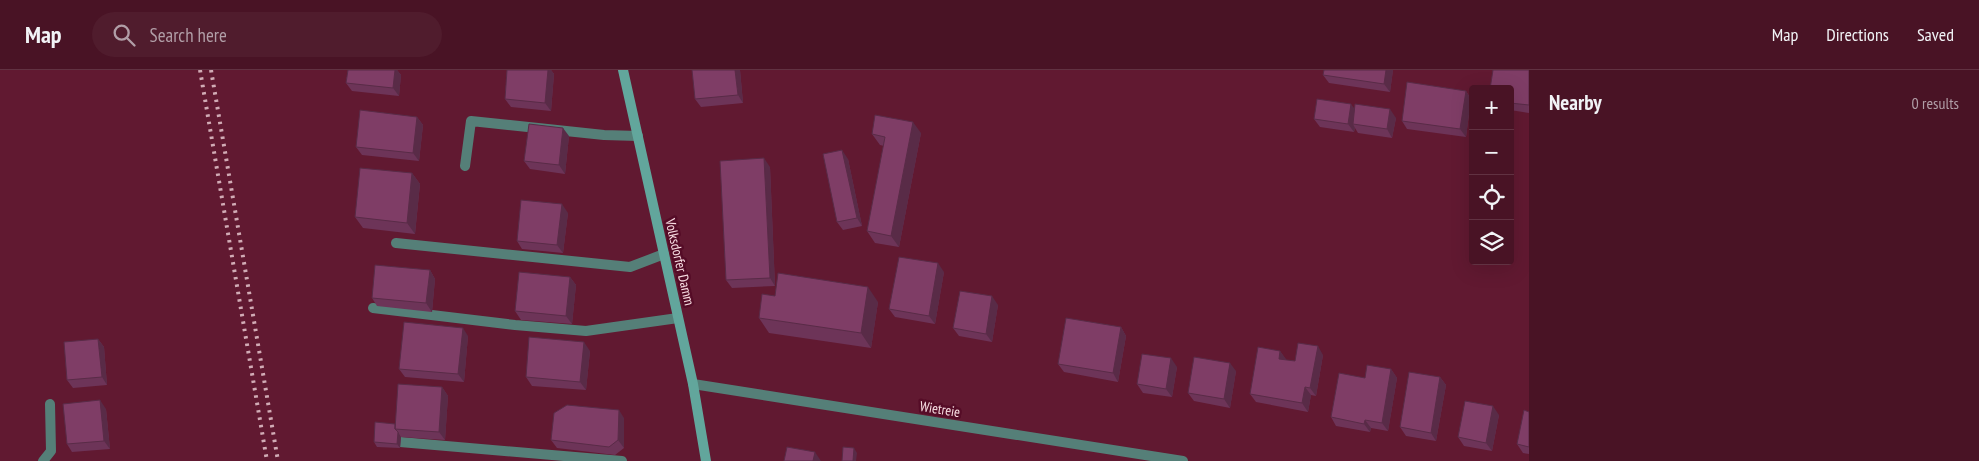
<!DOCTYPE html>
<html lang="en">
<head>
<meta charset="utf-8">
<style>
  body { margin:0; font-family:"PT Sans Narrow",sans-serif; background:#501c2d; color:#f1f3f6 }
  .controls { position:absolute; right:15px; top:15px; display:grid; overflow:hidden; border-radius:5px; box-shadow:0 5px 20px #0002 }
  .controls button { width:45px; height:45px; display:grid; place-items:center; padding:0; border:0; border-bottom:1px solid #613242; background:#491325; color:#f1f3f6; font:25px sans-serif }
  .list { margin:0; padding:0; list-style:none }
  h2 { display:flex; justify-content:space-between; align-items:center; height:65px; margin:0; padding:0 20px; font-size:21px }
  h2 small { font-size:16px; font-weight:400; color:#b19ea7 }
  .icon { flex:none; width:28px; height:28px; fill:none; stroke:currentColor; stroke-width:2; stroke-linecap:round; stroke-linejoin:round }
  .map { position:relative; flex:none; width:1529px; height:391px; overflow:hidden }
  header { display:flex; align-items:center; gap:30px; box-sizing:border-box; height:70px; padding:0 25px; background:#491325; border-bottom:1px solid #613242 }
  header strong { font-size:24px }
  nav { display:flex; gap:28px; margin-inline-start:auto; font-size:18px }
  .search { width:350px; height:45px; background:#501c2d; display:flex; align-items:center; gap:12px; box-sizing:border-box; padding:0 18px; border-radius:28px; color:#b19ea7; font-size:19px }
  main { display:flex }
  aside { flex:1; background:#491325 }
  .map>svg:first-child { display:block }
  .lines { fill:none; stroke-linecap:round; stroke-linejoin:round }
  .service { stroke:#557f78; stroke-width:10 }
  .minor { stroke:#557f78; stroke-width:10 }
  .secondary { stroke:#62a69c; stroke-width:10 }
  .rail { stroke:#d1abb5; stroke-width:4; stroke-dasharray:2.5 5; stroke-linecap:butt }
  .wall { fill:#6d3458 }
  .shaded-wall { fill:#592b47 }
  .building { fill:#7f3d66; stroke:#592b47 }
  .labels { text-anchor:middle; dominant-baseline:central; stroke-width:5; stroke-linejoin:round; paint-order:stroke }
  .street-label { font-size:14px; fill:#f9dee3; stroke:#550c27 }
</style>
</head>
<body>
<header>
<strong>Map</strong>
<div class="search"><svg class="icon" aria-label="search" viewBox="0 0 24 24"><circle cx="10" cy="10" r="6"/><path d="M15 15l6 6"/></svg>Search here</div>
<nav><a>Map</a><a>Directions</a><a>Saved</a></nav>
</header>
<main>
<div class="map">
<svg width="1529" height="391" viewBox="0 0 1529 391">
  <rect width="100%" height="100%" fill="#611931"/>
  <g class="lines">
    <!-- service -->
    <path class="service" d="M465 96 471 51 604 65 638 66
      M396 173 630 197 664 184
      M373 238 515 255 586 261 678 248
      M400 372 622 391
      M43 391 51 381 50 334"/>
    <!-- minor -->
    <path class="minor" d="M693 314 1183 391"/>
    <!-- secondary -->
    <path class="secondary" d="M623 0 693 314 706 391"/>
    <!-- rail -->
    <path class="rail" d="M200 0 267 391
      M211 0 278 391"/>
  </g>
  <!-- wall -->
  <path class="wall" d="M348 0H397L401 5 399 26 352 21 346 13Z
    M507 0H551L554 4 551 41 511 37 505 29Z
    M740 0 743 33 701 37 695 29Z
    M1393 0 1390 22 1329 13 1323 5Z
    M1529 0V43L1510 40V19Z
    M1466 21 1471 29 1466 67 1407 59 1402 51Z
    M1355 39 1396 48 1392 68 1358 63 1355 58 1354 62 1320 57 1314 49Z
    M417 47 423 55 419 91 362 85 356 77Z
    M921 63 899 177 875 173 867 161 884 76 880 75 872 64Z
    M569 66 565 104 530 99 524 91Z
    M848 89 862 156 843 160 837 152Z
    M770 97 775 216 732 218 726 210Z
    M412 103 420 114 415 164 363 158 355 147Z
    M568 143 563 183 522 179 517 171Z
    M430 200 435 209 432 242 377 236 372 228Z
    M944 202 935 254 895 247 889 239Z
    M570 207 576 215 572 254 521 250 515 241Z
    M775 226 878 232 871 278 769 263 759 248Z
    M998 235 992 272 959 266 953 258Z
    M1121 257 1126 266 1118 312 1064 302 1058 294Z
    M468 266 464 312 405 307 399 299Z
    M98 269 104 277 107 315 73 318 67 310Z
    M590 281 586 320 532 316 526 307Z
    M1280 281 1286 290 1295 291 1323 285 1316 326 1311 325 1308 342 1256 332 1250 324Z
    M1177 297 1172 327 1143 323 1137 314Z
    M1391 299 1397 308 1388 361 1371 358 1370 362 1336 356 1331 347Z
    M1236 301 1230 338 1194 331 1188 323Z
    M1440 307 1446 315 1436 371 1406 366 1400 357Z
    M442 317 448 326 445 370 401 367 400 378 377 377 374 372 395 354Z
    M106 339 110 379 72 382 67 374Z
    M1529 342V384L1523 383 1517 374Z
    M1499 345 1492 381 1464 376 1458 367Z
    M624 348V378L615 385 557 378 551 370Z"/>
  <!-- shaded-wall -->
  <path class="shaded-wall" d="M395 0H397L401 5 399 26 393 18Z
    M548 0H551L554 4 551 41 545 33Z
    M735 0H740L743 33 738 25Z
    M1386 0H1393L1390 22 1384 14Z
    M1466 21 1471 29 1466 67 1460 59Z
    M1351 34 1357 42 1353 54 1355 58 1354 62 1348 54Z
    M1390 39 1396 48 1392 68 1387 59Z
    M417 47 423 55 419 91 413 83Z
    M913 52 921 63 899 177 891 166Z
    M563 58 569 66 565 104 559 95Z
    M842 80 848 89 862 156 857 148Z
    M764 88 770 97 775 216 770 208Z
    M412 103 420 114 415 164 407 153Z
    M562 134 568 143 563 183 557 175Z
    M938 193 944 202 935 254 929 246Z
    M430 200 435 209 432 242 426 233Z
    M570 207 576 215 572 254 566 246Z
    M868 217 878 232 871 278 861 263Z
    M992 226 998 235 992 272 986 264Z
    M1121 257 1126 266 1118 312 1113 303Z
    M463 258 468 266 464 312 458 304Z
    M98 269 104 277 107 315 102 307Z
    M584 272 590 281 586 320 580 312Z
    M1318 276 1323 285 1316 326 1310 318Z
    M1280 281 1286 289 1285 297 1279 289Z
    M1171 288 1177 297 1172 327 1166 319Z
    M1230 293 1236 301 1230 338 1224 329Z
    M1391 299 1397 308 1388 361 1382 353Z
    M1440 307 1446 315 1436 371 1431 363Z
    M442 317 448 326 445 370 439 362Z
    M1305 317 1311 325 1308 342 1302 333Z
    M100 330 106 339 110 379 104 371Z
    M1493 336 1499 345 1492 381 1486 373Z
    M619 340 624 348V378L618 370Z
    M1365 350 1371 358 1370 362 1364 354Z
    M398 362 401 367 400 378 397 374Z
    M854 378 857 383 856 391H853Z
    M815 382 821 391H813Z"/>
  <!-- building -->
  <path class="building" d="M348 0H395L393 18 346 13Z
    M507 0H548L545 33 505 29Z
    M692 0H735L738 25 695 29Z
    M1324 0H1386L1384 14 1323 5Z
    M1493 0H1529V35L1510 33V19H1490Z
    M1407 12 1466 21 1460 59 1402 51Z
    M1317 29 1351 34 1348 54 1314 49Z
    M1355 34 1390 39 1387 59 1353 54Z
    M360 40 417 47 413 83 356 77Z
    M875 45 913 52 891 166 867 161 885 67 872 64Z
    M529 54 563 58 559 95 524 91Z
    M842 80 857 148 837 152 823 84Z
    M764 88 770 208 726 210 720 91Z
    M360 98 412 103 407 153 355 147Z
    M521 130 562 134 557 175 517 171Z
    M899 187 938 193 929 246 889 239Z
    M375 195 430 200 426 233 372 228Z
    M519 202 570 207 566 246 515 241Z
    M778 203 868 217 861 263 759 248 762 224 775 226Z
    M960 221 992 226 986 264 953 258Z
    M1066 248 1121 257 1113 303 1058 294Z
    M404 252 463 258 458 304 399 299Z
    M529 267 584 272 580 312 526 307Z
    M98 269 102 307 67 310 64 272Z
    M1298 273 1318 276 1310 318 1305 317 1302 333 1250 324 1258 277 1280 281 1279 289 1295 291Z
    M1142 284 1171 288 1166 319 1137 314Z
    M1194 287 1230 293 1224 329 1188 323Z
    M1367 295 1391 299 1382 353 1365 350 1364 354 1331 347 1339 303 1365 308Z
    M1409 302 1440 307 1431 363 1400 357Z
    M398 314 442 317 439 362 395 359Z
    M100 330 104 371 67 374 63 334Z
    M1465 331 1493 336 1486 373 1458 367Z
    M567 335 619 340 618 370 609 377 551 370 554 343Z
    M1524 340 1529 342V377L1517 374Z
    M375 352 395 354V359L398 362 397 374 374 372Z
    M787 377 815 382 813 391H784Z
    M843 377 854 378 853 391H842Z"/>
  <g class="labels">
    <!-- street labels -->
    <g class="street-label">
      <text transform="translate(680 192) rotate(77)">Volksdorfer Damm</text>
      <text transform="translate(940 339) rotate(9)">Wietreie</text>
    </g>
  </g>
</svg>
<div class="controls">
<button>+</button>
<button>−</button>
<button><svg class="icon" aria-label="locate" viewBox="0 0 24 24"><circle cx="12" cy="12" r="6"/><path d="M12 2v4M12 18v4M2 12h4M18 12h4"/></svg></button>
<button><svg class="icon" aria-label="layers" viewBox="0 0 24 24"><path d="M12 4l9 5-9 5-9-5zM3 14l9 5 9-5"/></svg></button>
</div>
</div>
<aside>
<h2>Nearby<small>0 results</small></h2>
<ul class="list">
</ul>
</aside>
</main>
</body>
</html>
